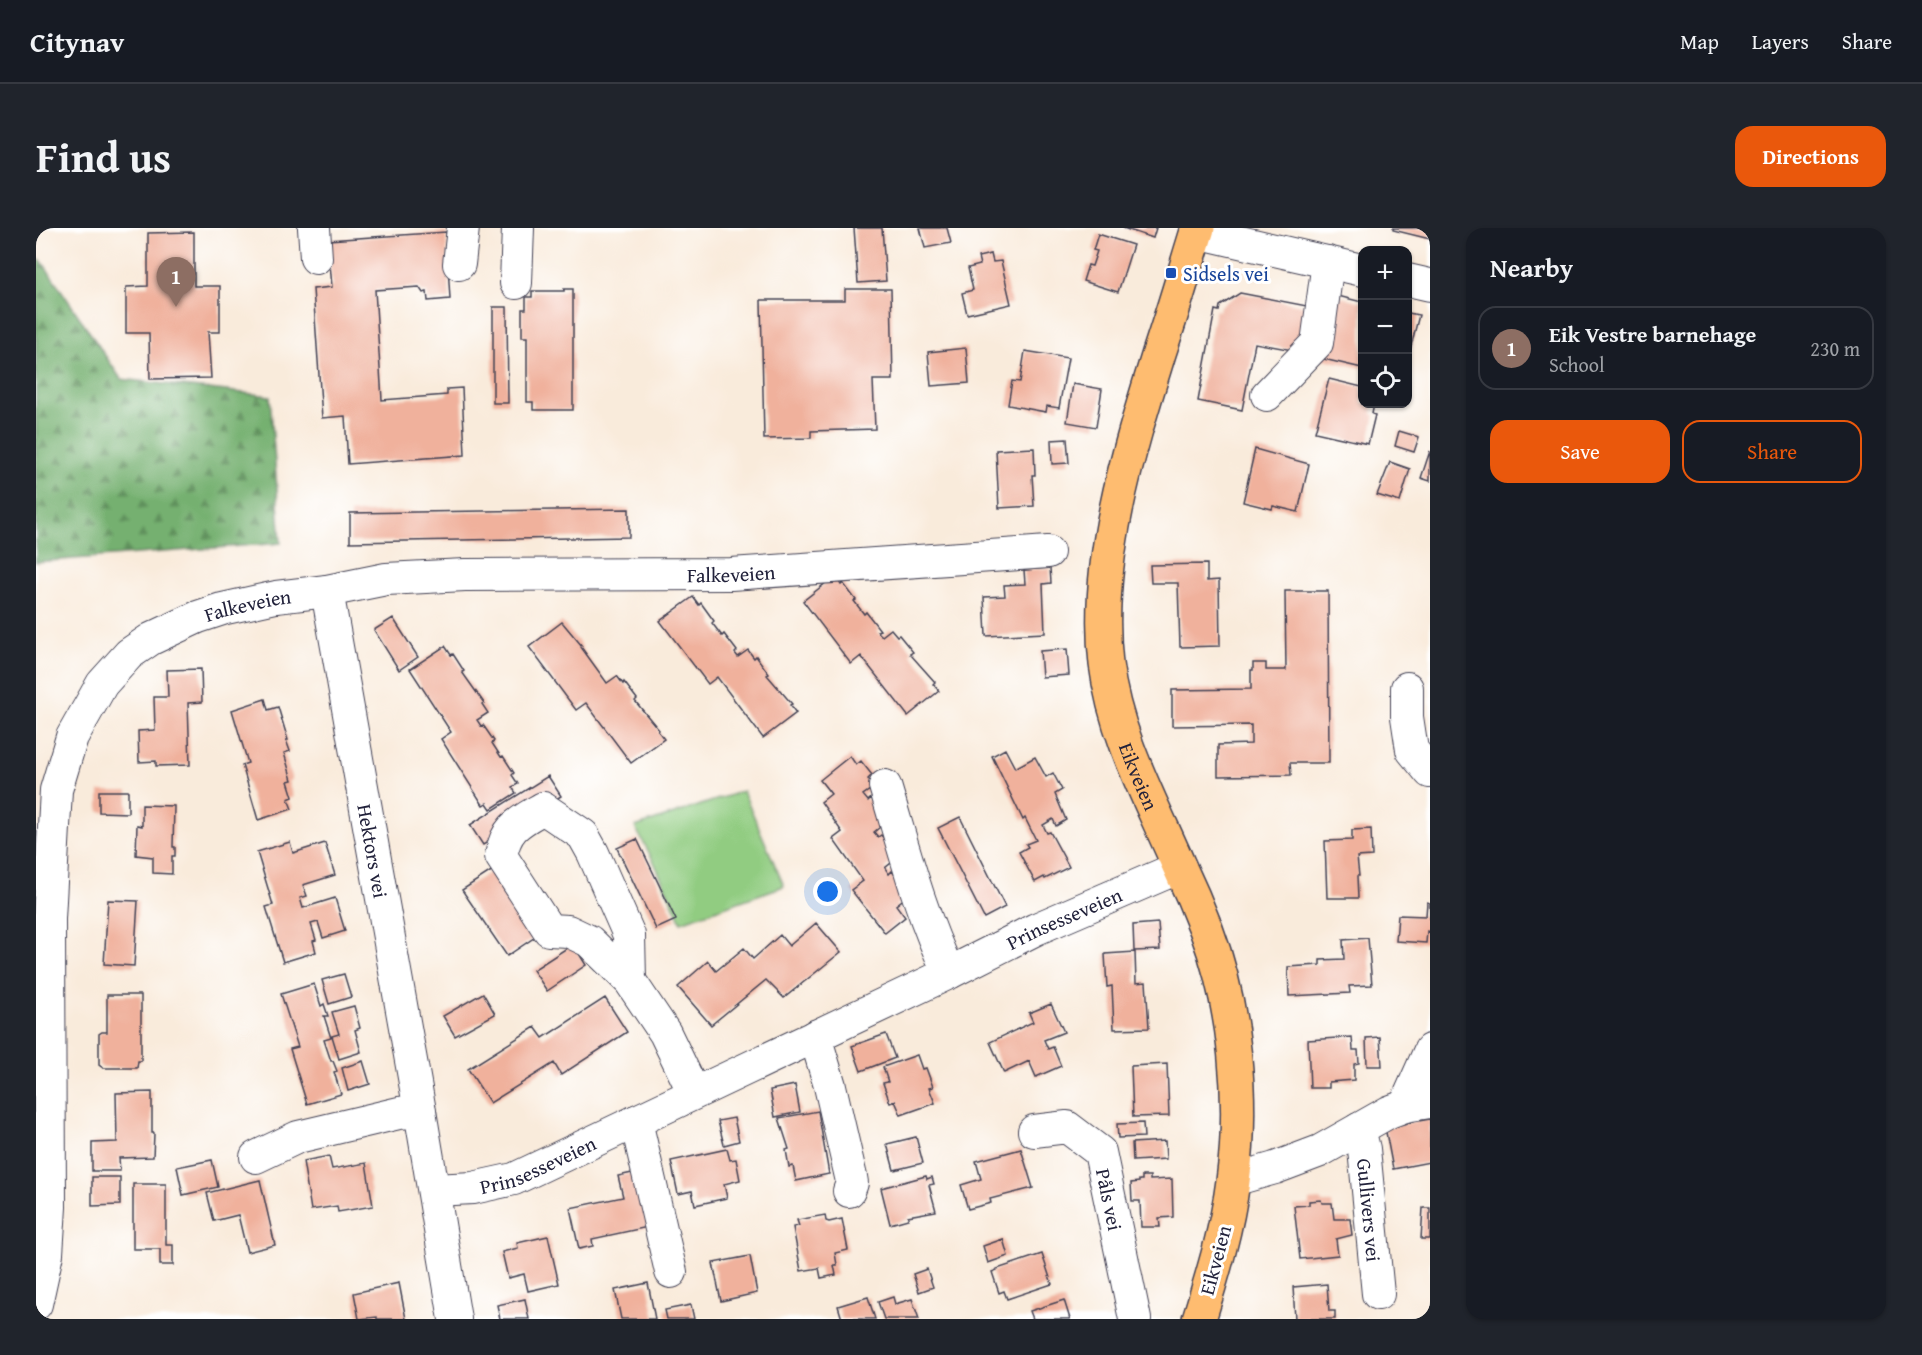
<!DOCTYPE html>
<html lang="en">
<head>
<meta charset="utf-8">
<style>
  body { margin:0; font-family:"Gentium Book Plus",serif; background:#20242c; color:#f1f3f6 }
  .controls { position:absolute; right:18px; top:18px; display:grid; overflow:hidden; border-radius:12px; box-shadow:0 2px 4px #0004 }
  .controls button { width:54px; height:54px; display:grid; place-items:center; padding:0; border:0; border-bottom:2px solid #363941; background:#171b24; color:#f1f3f6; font:30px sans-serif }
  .you { position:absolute; left:792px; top:664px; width:21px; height:21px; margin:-15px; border:4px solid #fff; border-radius:50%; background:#1a73e8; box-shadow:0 0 0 9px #1a73e833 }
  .badge { display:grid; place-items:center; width:39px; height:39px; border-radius:50%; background:#ea580c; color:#fff; font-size:20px; font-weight:700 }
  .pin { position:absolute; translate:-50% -50px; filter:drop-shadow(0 2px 3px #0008) }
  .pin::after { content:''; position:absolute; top:32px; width:21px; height:18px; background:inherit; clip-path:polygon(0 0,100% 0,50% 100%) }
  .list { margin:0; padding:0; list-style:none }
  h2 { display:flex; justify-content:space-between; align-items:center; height:78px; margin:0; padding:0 24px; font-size:26px }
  h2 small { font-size:20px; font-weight:400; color:#9ea1a6 }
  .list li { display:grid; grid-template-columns:39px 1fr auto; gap:18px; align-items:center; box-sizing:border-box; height:84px; margin:0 12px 12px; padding:0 12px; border:2px solid #363941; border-radius:18px }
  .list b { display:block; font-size:22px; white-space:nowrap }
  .list p { margin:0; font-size:20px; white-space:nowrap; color:#9ea1a6 }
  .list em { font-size:20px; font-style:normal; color:#9ea1a6 }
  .actions { display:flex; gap:12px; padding:18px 24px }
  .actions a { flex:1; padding:14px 0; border:2px solid #ea580c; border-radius:18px; text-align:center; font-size:21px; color:#ea580c }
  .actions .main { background:#ea580c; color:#fff }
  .icon { flex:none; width:33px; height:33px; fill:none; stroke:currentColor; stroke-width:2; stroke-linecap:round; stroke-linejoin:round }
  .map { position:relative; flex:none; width:1394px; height:1091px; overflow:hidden; border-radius:18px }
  header { display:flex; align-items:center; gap:36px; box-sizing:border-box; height:84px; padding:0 30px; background:#171b24; border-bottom:2px solid #363941 }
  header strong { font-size:28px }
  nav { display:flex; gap:33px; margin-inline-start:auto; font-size:21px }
  .intro { display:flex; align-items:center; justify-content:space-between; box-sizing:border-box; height:144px; padding:0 36px }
  h1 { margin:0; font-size:42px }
  .button { padding:15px 27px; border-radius:18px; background:#ea580c; color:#fff; font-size:21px; font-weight:700 }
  main { display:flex; gap:36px; padding:0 36px }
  aside { flex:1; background:#171b24; border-radius:18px; box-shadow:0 2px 4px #0004 }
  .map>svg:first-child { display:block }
  .green { fill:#91cc81; stroke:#5a775e; stroke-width:1.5 }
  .forest { fill:url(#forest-firs); stroke:#4b6955; stroke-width:1.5 }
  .building { fill:#f0b19c }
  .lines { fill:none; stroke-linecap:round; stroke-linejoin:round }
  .minor-casing { stroke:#424053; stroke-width:34 }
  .major-casing { stroke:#424053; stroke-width:36 }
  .minor { stroke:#fff; stroke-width:32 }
  .major { stroke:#febc70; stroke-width:33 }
  .transit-dot { fill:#1a4fb4; stroke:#fff; stroke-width:2 }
  .labels { text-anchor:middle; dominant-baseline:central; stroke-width:6; stroke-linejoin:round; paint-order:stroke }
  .transit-label { font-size:20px; fill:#164399; stroke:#fff; text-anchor:start }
  .street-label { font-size:20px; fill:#22223b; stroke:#fff }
</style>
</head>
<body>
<header>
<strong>Citynav</strong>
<nav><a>Map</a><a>Layers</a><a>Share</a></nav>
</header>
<div class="intro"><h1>Find us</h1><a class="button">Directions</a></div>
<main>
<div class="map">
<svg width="1394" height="1091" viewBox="0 0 1394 1091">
  <defs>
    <pattern id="forest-firs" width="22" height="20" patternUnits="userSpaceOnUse" patternTransform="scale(1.5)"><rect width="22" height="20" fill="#74b06f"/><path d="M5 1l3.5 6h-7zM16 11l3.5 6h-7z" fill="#5f8f5c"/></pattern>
  </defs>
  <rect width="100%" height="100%" fill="#fff"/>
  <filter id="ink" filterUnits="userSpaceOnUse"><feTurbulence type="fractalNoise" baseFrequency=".0167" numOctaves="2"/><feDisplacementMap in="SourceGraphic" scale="12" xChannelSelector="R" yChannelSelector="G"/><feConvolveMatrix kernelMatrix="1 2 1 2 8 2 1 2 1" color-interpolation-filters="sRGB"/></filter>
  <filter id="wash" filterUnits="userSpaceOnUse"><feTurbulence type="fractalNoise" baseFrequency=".008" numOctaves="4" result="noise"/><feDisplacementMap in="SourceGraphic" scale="24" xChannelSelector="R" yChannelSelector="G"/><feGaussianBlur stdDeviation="1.35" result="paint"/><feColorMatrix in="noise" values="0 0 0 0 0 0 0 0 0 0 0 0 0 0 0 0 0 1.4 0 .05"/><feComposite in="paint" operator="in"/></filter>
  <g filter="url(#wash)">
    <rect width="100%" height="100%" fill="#f9ebdb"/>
    <!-- green -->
    <path class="green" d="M707 563 748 658 645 694 618 634 599 599Z"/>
    <!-- forest -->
    <path class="forest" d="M0 32H5L85 151 234 168 245 315 0 334Z"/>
    <g id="blocks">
      <!-- building -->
      <path class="building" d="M818 0H846L850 53 822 55Z
        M884 0H911L915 15 889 20Z
        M1087 0H1120L1117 10Z
        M1357 0H1394V11L1357 2Z
        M158 4V58H184V104H172L175 150 114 151 113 105H90V59L112 58V5Z
        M410 4 414 71 392 73 391 64 387 65 383 59 339 62 346 172 411 167V161L426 160 429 227 312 236 309 188 286 190 277 61 296 59 292 12Z
        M1062 6 1097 17 1082 64 1047 53 1052 37 1056 38 1061 23 1057 22Z
        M955 26 957 34 965 33 975 76 931 86 926 65 937 62 932 40 944 37 942 29Z
        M528 61H537V182H497V174H491V109H486V81H490V69H496V63H528Z
        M809 61H855L857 152H837L839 201 775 203V210L728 211 725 72H809Z
        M1204 65 1276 79 1267 124 1219 115 1206 182 1162 173 1179 82 1183 83 1184 78Z
        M1298 67 1326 74V140L1283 130Z
        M457 79H471L472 175H457Z
        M1372 85 1383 87 1372 130Z
        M930 120 933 155 895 158 892 124Z
        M989 123 1032 130 1023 180 1011 178 1010 184 972 177 976 153 984 154Z
        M1293 151 1326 159V176H1338L1336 186 1339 187 1332 216 1279 204Z
        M1037 156 1066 161 1060 199 1031 194Z
        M1363 203 1383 209 1378 224 1359 218Z
        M1031 211 1033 235 1016 236 1015 212Z
        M998 220 999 247H996L998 278 963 280 960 222Z
        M1219 221 1273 236 1262 284 1237 278 1236 281 1207 274Z
        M1394 223V253L1385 250Z
        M1354 234 1374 241 1364 274 1341 267Z
        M593 281V309L314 314V285Z
        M1171 336V353L1183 352 1184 418 1144 419 1142 355H1115L1114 337Z
        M1014 340 1015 355 1007 356 1009 405 950 408 948 369 969 368 968 357 989 356 988 342Z
        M799 348 805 357 807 355 820 372 818 373 828 386 830 384 844 402 841 403 846 408 855 401 861 408 863 407 877 424 874 426 899 454 897 456 903 463 872 488 825 428 815 436 767 373Z
        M1249 363H1292L1293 535H1254L1255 547 1182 548V517L1215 516V497L1136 498V462L1215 461V442H1217V435H1230V442H1250Z
        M657 369 663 377 665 375 678 393 676 395 686 408 688 406 701 423 699 425 702 429 712 422 718 430 720 428 733 446 731 447 756 476 754 477 760 485 727 510 681 449 672 456 624 393Z
        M357 390 382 429 363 442 338 402Z
        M526 394 546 418 545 419 571 455 581 448 587 456 588 454 601 471 599 473 623 502 622 503 628 511 595 535 550 475 540 482 493 419Z
        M409 418 415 427 417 426 428 443 426 444 448 475 446 476 452 485 441 492 445 498 447 497 458 513 456 515 465 529 467 528 478 545 476 547 482 556 476 559 480 565 455 581 451 575 447 577 405 511 415 504 374 441Z
        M1031 421 1033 447 1006 449 1004 423Z
        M165 441 166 474 152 475 154 537 120 538V533L103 534 102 503 119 502 118 469H132L131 442Z
        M229 471 232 482 242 479 252 512H250L254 523 248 525 256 552 252 553 257 569 252 571 256 581 222 592 206 537 212 535 196 482Z
        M969 521 979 540 999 529 1010 549 1017 545 1026 562 1019 566 1030 592 1020 598 1017 591 1007 597 1011 605 1014 604 1033 639 1009 651 1008 649 999 654 983 624 992 619 990 616 1000 612 989 590 987 592 956 528Z
        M814 528 820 537 825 533 836 547 832 551 838 559 827 567 832 573 835 570 847 585 849 595 838 604 842 609 845 607 857 622 860 631 849 640 853 646 856 643 867 658 870 669 860 677 869 689 849 705 815 662 827 653 797 611 806 604 785 574 795 566 784 552Z
        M512 548 525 568 447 617 434 597Z
        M63 563H92V585L63 584Z
        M106 577 138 578 137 619H139V628H136V646L117 645V629L100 627 101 597 106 598Z
        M924 589 969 679 948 690 902 600Z
        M1335 601 1336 628 1321 629 1323 648H1321L1322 670H1291L1289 613 1316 612V602Z
        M601 611 640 692 620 701 581 620Z
        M254 614 257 625 289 615 299 647 267 657 271 668 264 670 267 680 299 670 309 703 287 710 282 694 275 696 280 712 277 713 280 724 247 734 230 679 237 677 221 624Z
        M460 640 505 705 471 728 426 662Z
        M72 672 102 673 98 738 68 736Z
        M1391 674 1394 675V704L1391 703 1390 715 1360 713 1362 687 1390 688Z
        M780 695 805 724 748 770 730 752 675 797 642 759 672 733 680 743 708 720 717 731 744 707 753 718Z
        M1122 695 1124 722 1098 723 1097 697Z
        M1332 710 1336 757 1313 758 1314 765 1253 768 1252 739 1284 737V732L1308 731 1307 712Z
        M537 716 550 737 511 763 497 742Z
        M1099 724 1100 755 1110 754 1113 800 1078 801 1076 758 1071 759 1069 726Z
        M308 746 315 769 293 776 286 752Z
        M278 756 285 778 288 776 292 788H288L295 810 288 812 295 833H297L301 843 298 844 305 866 271 876 254 821 262 819 245 766Z
        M447 765 459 786 419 808 407 788Z
        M71 767H105V833H102L101 840H67L63 837V806L66 804H71Z
        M569 770 591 804 525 847 518 835 454 875 432 841 499 799 507 810Z
        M1015 776 1028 804 1008 812 1012 821 1017 819 1025 838 1000 849 993 833 968 845 954 814 997 794 993 785Z
        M318 778 324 800 319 802 325 824 303 831 296 808 303 806 296 784Z
        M850 806 859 830 825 843 816 818Z
        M1316 809 1317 822H1322L1323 835 1318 836V852L1293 854V860H1274L1272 812Z
        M1344 809 1346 838H1331L1330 810Z
        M881 827 886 841 890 840 897 859 893 860 899 875 865 887 859 873 854 875 847 855 852 854 847 839Z
        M327 833 334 856 312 863 306 840Z
        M1131 836 1133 888 1097 889 1095 838Z
        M759 857 764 884 739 889 734 862Z
        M116 864V905H118L117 929 83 930 84 943H56V915L81 914 80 865Z
        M782 883 793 946 760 953 757 938 753 939 750 922 753 921 743 890Z
        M698 890 703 913 688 917 682 893Z
        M1394 891V934L1357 941 1349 899Z
        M1107 895 1108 909 1082 910 1081 896Z
        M880 909 887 935 858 942 851 916Z
        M1129 913 1130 931 1097 933 1096 915Z
        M691 921 694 932 700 931 704 952 688 956 691 970 659 977 656 963 642 966 635 933Z
        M985 921 997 960 954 971 955 975 932 981 925 957 945 951 940 933Z
        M293 928 296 941 330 935 337 978 302 984 301 978 275 982 267 933Z
        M176 932 182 959 147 967 141 939Z
        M601 944 612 999 556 1011 557 1018 543 1021 534 980 587 969 582 948Z
        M890 948 891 951 896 949 898 956 893 957 900 983 872 988V991L854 996 845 960Z
        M1106 948H1114V952L1136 951 1137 989 1123 990 1124 999H1105L1104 973H1096L1095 955 1103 954V952H1106Z
        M56 949H84V977L56 978Z
        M224 952 239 1017 211 1024 202 987 178 993 171 965Z
        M97 956H130V1017H137V1037H124V1021H97Z
        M1285 972 1286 975H1296L1298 991H1314L1316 1007 1300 1011 1302 1027 1264 1031 1258 978 1273 977V973Z
        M1387 980H1394V1011H1385Z
        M789 987 790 993 793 994 806 991 812 1022 799 1025 801 1037H798L800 1047 785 1050 783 1040 765 1043 757 999 763 998 761 992Z
        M512 1008 523 1056 492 1063 488 1046 472 1050 466 1024 482 1020 481 1015Z
        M967 1011 972 1028 952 1035 947 1018Z
        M1006 1026 1016 1056 971 1071 968 1063 963 1065 956 1044 961 1042V1041Z
        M714 1028 721 1065 685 1073 677 1035Z
        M891 1041 897 1059 883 1064 877 1046Z
        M363 1055 370 1091H341V1089L323 1091 318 1065Z
        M612 1055 619 1091H585L579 1062Z
        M1291 1056 1293 1083H1299V1091H1259L1257 1059Z
        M832 1069 839 1091H806L802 1078Z
        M857 1069 859 1076 876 1071 883 1091H848L842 1074Z
        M489 1071 493 1091H464L461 1077Z
        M1028 1072 1034 1091H997L994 1083Z
        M655 1077 658 1091H631L629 1082Z"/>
    </g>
  </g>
  <g filter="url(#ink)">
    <use href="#blocks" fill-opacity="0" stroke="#424053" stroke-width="1.5"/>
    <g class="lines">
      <!-- minor casing -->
      <g class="minor-casing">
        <g id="minor">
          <path d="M278 0 280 30"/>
          <path d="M1160 4 1326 42"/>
          <path d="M423 36 427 0"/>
          <path d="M1372 52 1394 57"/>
          <path d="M480 55 482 0"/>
          <path d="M1231 167 1281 115 1292 34"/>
          <path id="s1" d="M291 363 384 883 419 1091"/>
          <path d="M1371 460V489L1376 522 1394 544"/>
          <path d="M849 558C868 621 884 685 913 745"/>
          <path d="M594 753 553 713 532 703 513 702 465 628C470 599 483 594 507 580L547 607 557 625 593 707 594 753 629 805 658 865"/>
          <path d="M779 808 794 858 815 949 816 955 813 963"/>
          <path d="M1369 878 1394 822"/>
          <path d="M600 893 635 1044"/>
          <path id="s2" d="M1323 901 1328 921 1342 1066"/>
          <path id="s3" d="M998 903 1031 899 1064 924 1099 1091"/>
          <path d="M220 929 262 909 363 885 384 883"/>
          <path d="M1197 952 1239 940 1284 923 1353 884 1369 878 1394 874"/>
          <path id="s4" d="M398 962 437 960 478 951 913 745 1000 701 1144 639"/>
          <path id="s5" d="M0 1076 11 1026 14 979 13 691 20 562 36 509 66 456 93 426 115 411 162 389 186 381 240 369 291 363 350 351 429 347 695 346 1012 324"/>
        </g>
      </g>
      <!-- major casing -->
      <g class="major-casing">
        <g id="major">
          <path id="s6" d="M1162 0C1149 42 1137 83 1123 125 1093 222 1058 333 1070 436 1079 508 1115 573 1143 638 1153 659 1162 680 1170 701 1199 777 1208 873 1197 953 1191 1000 1177 1046 1163 1091"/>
        </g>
      </g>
      <!-- minor -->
      <use href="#minor" class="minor"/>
      <!-- major -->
      <use href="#major" class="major"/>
    </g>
  </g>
  <!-- markers -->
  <rect class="transit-dot" x="1129" y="39" width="12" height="12" rx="3"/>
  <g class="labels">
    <!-- transit labels -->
    <g class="transit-label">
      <text x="1147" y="45">Sidsels vei</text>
    </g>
    <!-- street labels -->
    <g class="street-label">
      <text stroke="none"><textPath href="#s5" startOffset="1288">Falkeveien</textPath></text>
      <text stroke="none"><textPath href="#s5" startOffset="802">Falkeveien</textPath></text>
      <text stroke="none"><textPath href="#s6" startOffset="566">Eikveien</textPath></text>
      <text stroke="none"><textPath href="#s1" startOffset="264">Hektors vei</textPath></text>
      <text stroke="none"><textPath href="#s4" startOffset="690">Prinsesseveien</textPath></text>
      <text stroke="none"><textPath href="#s4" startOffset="108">Prinsesseveien</textPath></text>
      <text stroke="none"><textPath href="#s3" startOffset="123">Påls vei</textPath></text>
      <text stroke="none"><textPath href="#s2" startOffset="82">Gullivers vei</textPath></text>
      <text transform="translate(1179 1032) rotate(-75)">Eikveien</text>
    </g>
  </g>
</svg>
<div class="controls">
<button>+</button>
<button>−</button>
<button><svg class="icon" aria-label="locate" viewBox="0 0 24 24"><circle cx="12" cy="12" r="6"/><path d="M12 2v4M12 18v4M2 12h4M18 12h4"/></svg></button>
</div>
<div class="you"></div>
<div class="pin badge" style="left:140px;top:79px;background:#8d6e63">1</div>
</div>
<aside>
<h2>Nearby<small></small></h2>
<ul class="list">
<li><span class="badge" style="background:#8d6e63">1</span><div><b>Eik Vestre barnehage</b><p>School</p></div><em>230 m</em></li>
</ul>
<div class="actions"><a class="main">Save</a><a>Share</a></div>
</aside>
</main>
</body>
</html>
